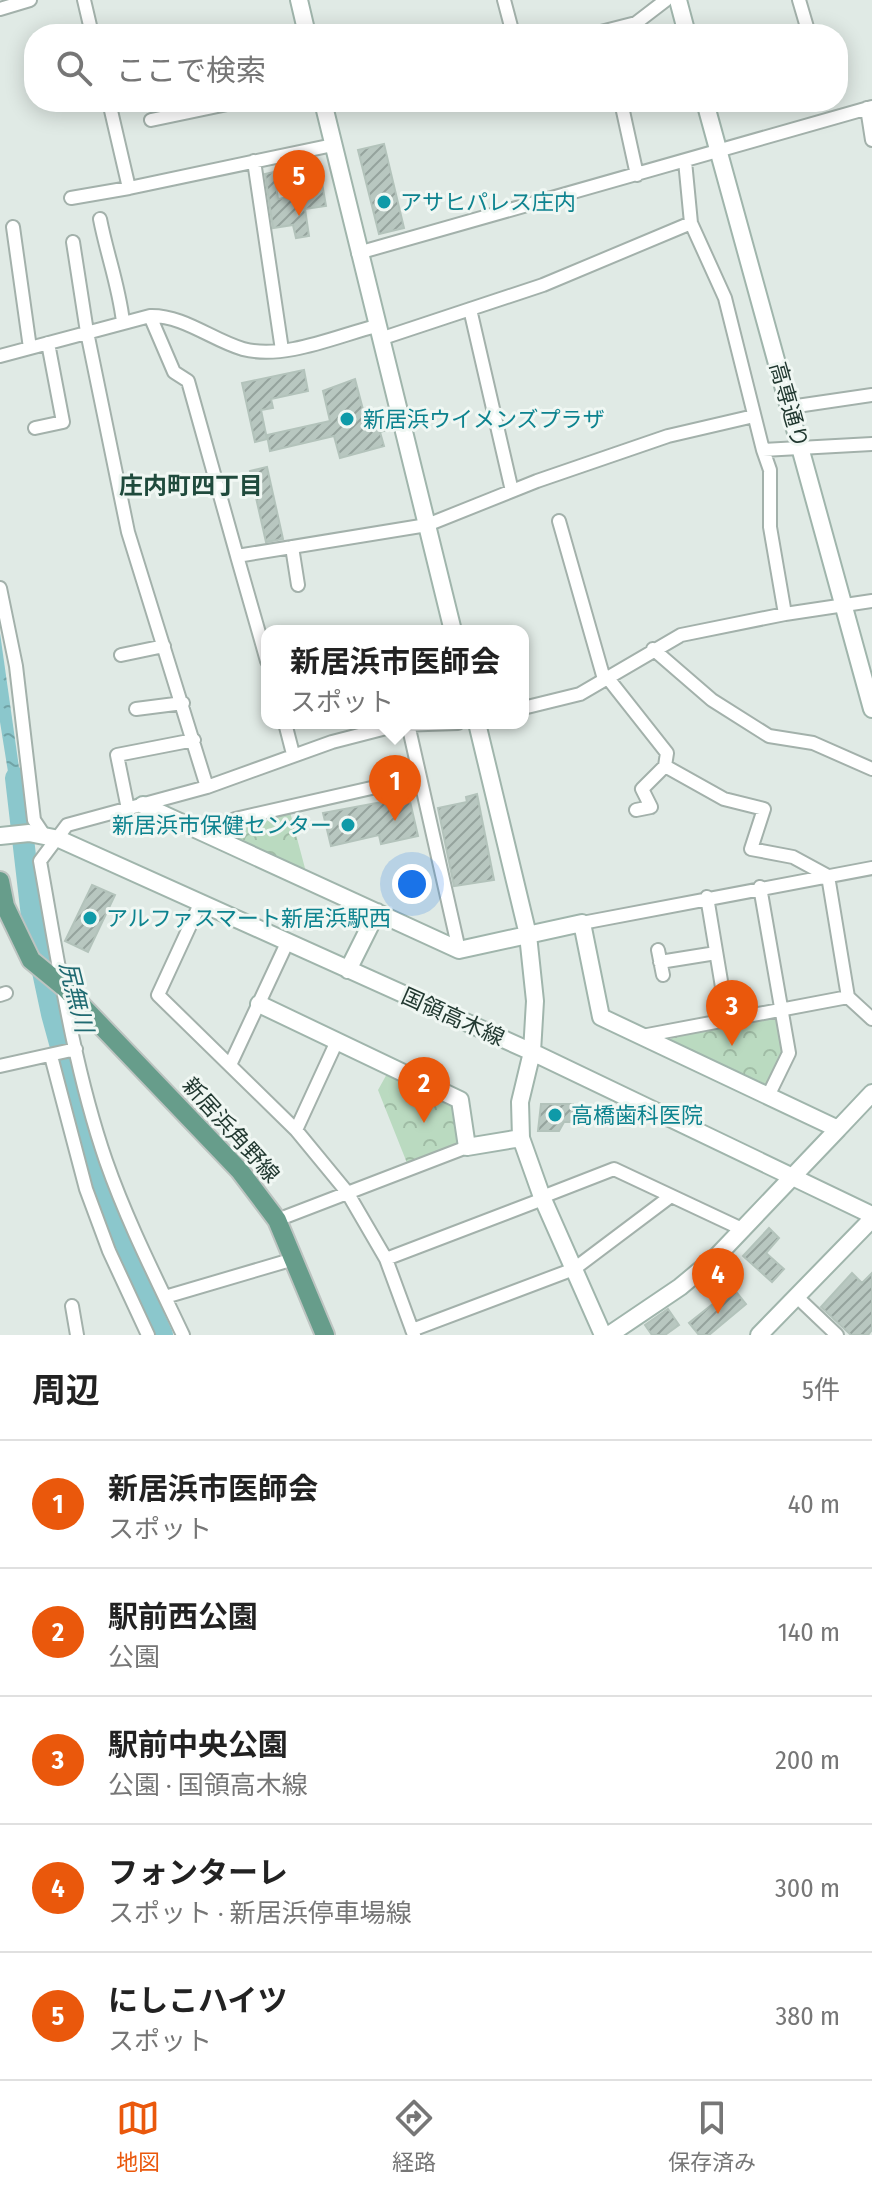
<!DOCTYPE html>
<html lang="ja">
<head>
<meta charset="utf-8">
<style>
  body { margin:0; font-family:"Fira Sans Condensed","Noto Sans JP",sans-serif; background:#f2f2f2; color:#222 }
  .you { position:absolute; left:412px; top:884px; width:28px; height:28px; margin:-20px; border:6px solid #fff; border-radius:50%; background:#1a73e8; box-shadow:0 0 0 12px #1a73e833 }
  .badge { display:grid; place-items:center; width:52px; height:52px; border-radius:50%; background:#ea580c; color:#fff; font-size:26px; font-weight:700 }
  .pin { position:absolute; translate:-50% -66px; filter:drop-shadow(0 2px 4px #0008) }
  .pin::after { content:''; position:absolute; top:42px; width:28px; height:24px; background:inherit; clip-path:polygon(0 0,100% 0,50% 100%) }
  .popup { position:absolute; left:261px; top:625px; width:268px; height:104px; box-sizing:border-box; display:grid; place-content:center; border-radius:16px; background:#fff; filter:drop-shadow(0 2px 6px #0005); font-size:26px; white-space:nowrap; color:#767676 }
  .popup b { font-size:30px; color:#222 }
  .popup::after { content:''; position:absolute; left:50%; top:100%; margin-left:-16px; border:16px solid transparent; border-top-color:#fff }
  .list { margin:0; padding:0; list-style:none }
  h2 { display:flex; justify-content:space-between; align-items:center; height:104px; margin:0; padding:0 32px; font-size:34px }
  h2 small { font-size:26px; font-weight:400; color:#767676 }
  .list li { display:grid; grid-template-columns:52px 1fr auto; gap:24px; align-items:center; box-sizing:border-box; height:128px; padding:0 32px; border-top:2px solid #e0e0e0 }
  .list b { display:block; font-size:30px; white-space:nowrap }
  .list p { margin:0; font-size:26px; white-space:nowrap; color:#767676 }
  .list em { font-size:26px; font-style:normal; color:#767676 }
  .icon { flex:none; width:44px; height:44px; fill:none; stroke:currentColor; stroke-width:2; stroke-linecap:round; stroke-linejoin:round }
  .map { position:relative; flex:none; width:872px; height:1335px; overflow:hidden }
  .search { position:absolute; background:#fff; box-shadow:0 4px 20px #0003; left:24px; right:24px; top:24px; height:88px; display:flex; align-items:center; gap:20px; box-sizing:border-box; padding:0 28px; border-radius:32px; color:#767676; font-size:30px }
  .sheet { height:744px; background:#fff }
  nav { display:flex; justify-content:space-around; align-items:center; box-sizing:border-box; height:112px; border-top:2px solid #e0e0e0; background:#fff; font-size:22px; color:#767676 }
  nav a { display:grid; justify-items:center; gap:4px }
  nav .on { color:#ea580c }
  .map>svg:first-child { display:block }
  .park { fill:url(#park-crowns) }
  .water { fill:url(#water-ripples) }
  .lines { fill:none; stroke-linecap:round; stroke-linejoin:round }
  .river { stroke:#8bc7cc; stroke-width:22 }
  .building { fill:url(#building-hatch); stroke:#b3c3bb; stroke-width:2 }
  .street-casing { stroke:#a3b1ab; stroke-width:16 }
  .secondary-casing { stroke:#a0b5ac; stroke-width:20 }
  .primary-casing { stroke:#bdc4c1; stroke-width:22 }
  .street { stroke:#fff; stroke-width:12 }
  .secondary { stroke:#fff; stroke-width:16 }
  .primary { stroke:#679d8b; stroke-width:18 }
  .culture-dot { fill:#0f9aa8; stroke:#f0f7f3; stroke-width:3 }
  .labels { text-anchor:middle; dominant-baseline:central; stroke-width:6; stroke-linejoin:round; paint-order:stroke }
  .culture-label { font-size:22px; fill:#0d838f; stroke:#f0f7f3; text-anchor:start }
  .street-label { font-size:22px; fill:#223931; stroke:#f0f7f3 }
  .neighbourhood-label { font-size:24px; font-weight:bold; fill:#1f4a3c; stroke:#f0f7f3 }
  .water-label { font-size:24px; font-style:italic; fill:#206a71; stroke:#f0f7f3 }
</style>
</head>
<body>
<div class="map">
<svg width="872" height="1335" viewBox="0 0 872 1335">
  <defs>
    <pattern id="park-crowns" width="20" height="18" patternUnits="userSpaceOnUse" patternTransform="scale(2)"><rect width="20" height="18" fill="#badac0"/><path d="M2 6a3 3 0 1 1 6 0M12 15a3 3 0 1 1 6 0" fill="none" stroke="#a0bca5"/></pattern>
    <pattern id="water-ripples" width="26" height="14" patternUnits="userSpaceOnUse" patternTransform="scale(2)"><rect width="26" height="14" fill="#8bc7cc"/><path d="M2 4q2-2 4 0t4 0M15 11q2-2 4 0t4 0" fill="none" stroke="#71a3a6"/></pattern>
    <pattern id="building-hatch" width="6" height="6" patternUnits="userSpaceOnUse" patternTransform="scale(2)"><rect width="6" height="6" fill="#b8c7c0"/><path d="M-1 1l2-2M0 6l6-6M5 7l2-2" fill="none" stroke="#95a39d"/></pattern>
  </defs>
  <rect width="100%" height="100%" fill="#e0eae5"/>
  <!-- park -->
  <path class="park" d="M290 812 306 872 234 836 236 825Z
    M773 1016 778 1020 782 1052 770 1082 765 1084 671 1040 672 1034Z
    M388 1072 452 1100 460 1139 457 1145 407 1163 378 1090Z"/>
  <!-- water -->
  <path class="water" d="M0 633 25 810 13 803 0 722Z"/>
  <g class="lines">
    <!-- river -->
    <path class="river" d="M16 778 33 925 52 1014 91 1156 118 1236 162 1335"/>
  </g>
  <!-- building -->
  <path class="building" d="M384 144 404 228 379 234 358 150Z
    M318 160 326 206 305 209 309 236 296 238 293 225 273 228 265 174 274 172 278 199 311 193 305 162Z
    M304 370 308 391 271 399 273 408 261 410 267 439 255 442 242 383Z
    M355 379 366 421 387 416 390 429 380 432 384 446 340 458 334 436 270 451 267 435 330 421 323 391Z
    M267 467 283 539 266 542 250 471Z
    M477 794 494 880 454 886 438 808 467 802 466 797Z
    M409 797 418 836 381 844 379 835 331 846 323 813Z
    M92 885 115 895 88 952 65 941Z
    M541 1104H573L572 1122H564L559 1131H538Z
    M769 1228 779 1238 766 1253 784 1269 772 1282 743 1256Z
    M852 1273 862 1283 872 1273V1330L868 1335H851L821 1307Z
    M733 1288 746 1304 709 1335H699L689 1323Z
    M668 1309 679 1325 665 1335H652L645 1325Z"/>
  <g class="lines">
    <!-- street casing -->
    <g class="street-casing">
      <path id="street" d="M84 0 92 34
        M504 0 513 34
        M799 0 809 34
        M0 9 30 0
        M593 34 636 23 666 0
        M109 102 129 188 333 145
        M621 102 637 175
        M867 108 872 140
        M151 120 237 102
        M254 161 282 350
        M685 161 691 223 725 298 763 450 872 444
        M71 198 129 188
        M100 219C107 255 119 286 123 322
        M13 227 30 348
        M73 242 87 332 128 532 207 787
        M358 253 872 107
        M470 309 512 491
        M150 316 174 372 188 381 237 556 427 525 537 481 668 436 754 416
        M380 339 543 285 691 223
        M0 356 150 316C183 315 212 340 243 349 284 360 337 336 376 326
        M790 407 872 395
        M35 428 63 422 48 343
        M763 450 770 470V527L785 614
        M559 521 604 679
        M292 547 298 585
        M237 556 267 661
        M0 588 16 666 34 820 44 835
        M653 649 712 700 769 736 813 743 872 769
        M121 655 164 646
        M607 677 667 753 665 766 642 789 651 807 636 810
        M523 708 580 694 681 635 785 614 872 601
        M136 709 183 703
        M285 723 293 754
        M408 724 459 950
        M665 766 724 799 764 809 751 849 793 857 828 876 848 997 872 1019
        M128 809 117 755 194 740
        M225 844 235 819 420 777
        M760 887 789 1053 769 1094
        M707 897 727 1017
        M200 904 158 995 296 1130 347 1192 386 1259
        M582 923 872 868
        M658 950 663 975
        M660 962 716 953
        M0 995 6 993
        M642 1036 848 997
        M51 1056 86 1189 109 1251 148 1335
        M230 1065 287 943
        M0 1066 76 1049
        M296 1130 337 1041
        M542 1197 614 1169 744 1230
        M277 1220 467 1147
        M165 1297 294 1259
        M797 1297 837 1335
        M72 1306 77 1335
        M412 1330 574 1269 671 1196
        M183 1335C156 1278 127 1221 106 1161 73 1065 58 961 40 861L67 825 207 787 332 742 398 725 458 723
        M414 1335 386 1259 543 1199"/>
    </g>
    <!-- secondary casing -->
    <g class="secondary-casing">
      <path id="secondary" d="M299 0 307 34
        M678 0 687 34
        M323 102 453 631
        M705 102 872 709
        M477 723 528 935 535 1001 532 1052 520 1102 521 1138 542 1197 603 1335
        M143 805 459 950 582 923 601 1017 838 1129 872 1093
        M0 836 29 833 59 839 532 1052 872 1215
        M348 970 377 912
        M259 1004 460 1100 467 1147 521 1138
        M609 1335 680 1287 717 1256 838 1129
        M759 1335 872 1219"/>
    </g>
    <!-- primary casing -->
    <g class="primary-casing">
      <path id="primary" d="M0 881 5 906 31 960 65 988 240 1171 277 1220 325 1335"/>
    </g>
    <!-- street -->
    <use href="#street" class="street"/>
    <!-- secondary -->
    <use href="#secondary" class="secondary"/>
    <!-- primary -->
    <use href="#primary" class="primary"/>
  </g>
  <!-- markers -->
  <g class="culture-dot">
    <circle cx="384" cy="202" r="8"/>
    <circle cx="347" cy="419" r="8"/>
    <circle cx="348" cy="825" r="8"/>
    <circle cx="90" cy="918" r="8"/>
    <circle cx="555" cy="1115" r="8"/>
  </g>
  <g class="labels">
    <!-- culture labels -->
    <g class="culture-label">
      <text x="400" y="202">アサヒパレス庄内</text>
      <text x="363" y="419">新居浜ウイメンズプラザ</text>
      <text x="332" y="825" text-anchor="end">新居浜市保健センター</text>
      <text x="106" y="918">アルファスマート新居浜駅西</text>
      <text x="571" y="1115">高橋歯科医院</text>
    </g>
    <!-- street labels -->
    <g class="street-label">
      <text transform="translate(789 405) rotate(74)">高専通り</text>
      <text transform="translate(453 1017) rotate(24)">国領高木線</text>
      <text transform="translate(231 1130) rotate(48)">新居浜角野線</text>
    </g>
    <!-- neighbourhood labels -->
    <g class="neighbourhood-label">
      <text x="191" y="486">庄内町四丁目</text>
    </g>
    <!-- water labels -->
    <g class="water-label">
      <text transform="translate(76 997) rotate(76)">尻無川</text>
    </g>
  </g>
</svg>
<div class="you"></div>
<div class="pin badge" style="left:395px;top:821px">1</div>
<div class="popup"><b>新居浜市医師会</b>スポット</div>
<div class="pin badge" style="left:424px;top:1123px">2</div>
<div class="pin badge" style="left:732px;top:1046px">3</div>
<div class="pin badge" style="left:718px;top:1314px">4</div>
<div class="pin badge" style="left:299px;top:216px">5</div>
<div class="search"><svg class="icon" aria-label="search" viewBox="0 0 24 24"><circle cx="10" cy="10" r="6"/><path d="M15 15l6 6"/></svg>ここで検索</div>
</div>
<section class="sheet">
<h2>周辺<small>5件</small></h2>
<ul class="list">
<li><span class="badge">1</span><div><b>新居浜市医師会</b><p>スポット</p></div><em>40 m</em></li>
<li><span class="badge">2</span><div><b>駅前西公園</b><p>公園</p></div><em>140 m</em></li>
<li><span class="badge">3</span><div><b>駅前中央公園</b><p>公園 · 国領高木線</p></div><em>200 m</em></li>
<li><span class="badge">4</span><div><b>フォンターレ</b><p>スポット · 新居浜停車場線</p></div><em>300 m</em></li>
<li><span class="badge">5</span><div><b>にしこハイツ</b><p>スポット</p></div><em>380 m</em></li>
</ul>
</section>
<nav>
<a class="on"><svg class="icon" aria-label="map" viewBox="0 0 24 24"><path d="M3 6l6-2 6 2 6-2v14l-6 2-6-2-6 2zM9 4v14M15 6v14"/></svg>地図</a>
<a><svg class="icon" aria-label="directions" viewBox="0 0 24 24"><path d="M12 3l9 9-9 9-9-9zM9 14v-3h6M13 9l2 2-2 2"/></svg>経路</a>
<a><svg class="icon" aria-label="saved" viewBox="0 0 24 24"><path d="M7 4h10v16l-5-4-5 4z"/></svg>保存済み</a>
</nav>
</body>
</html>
